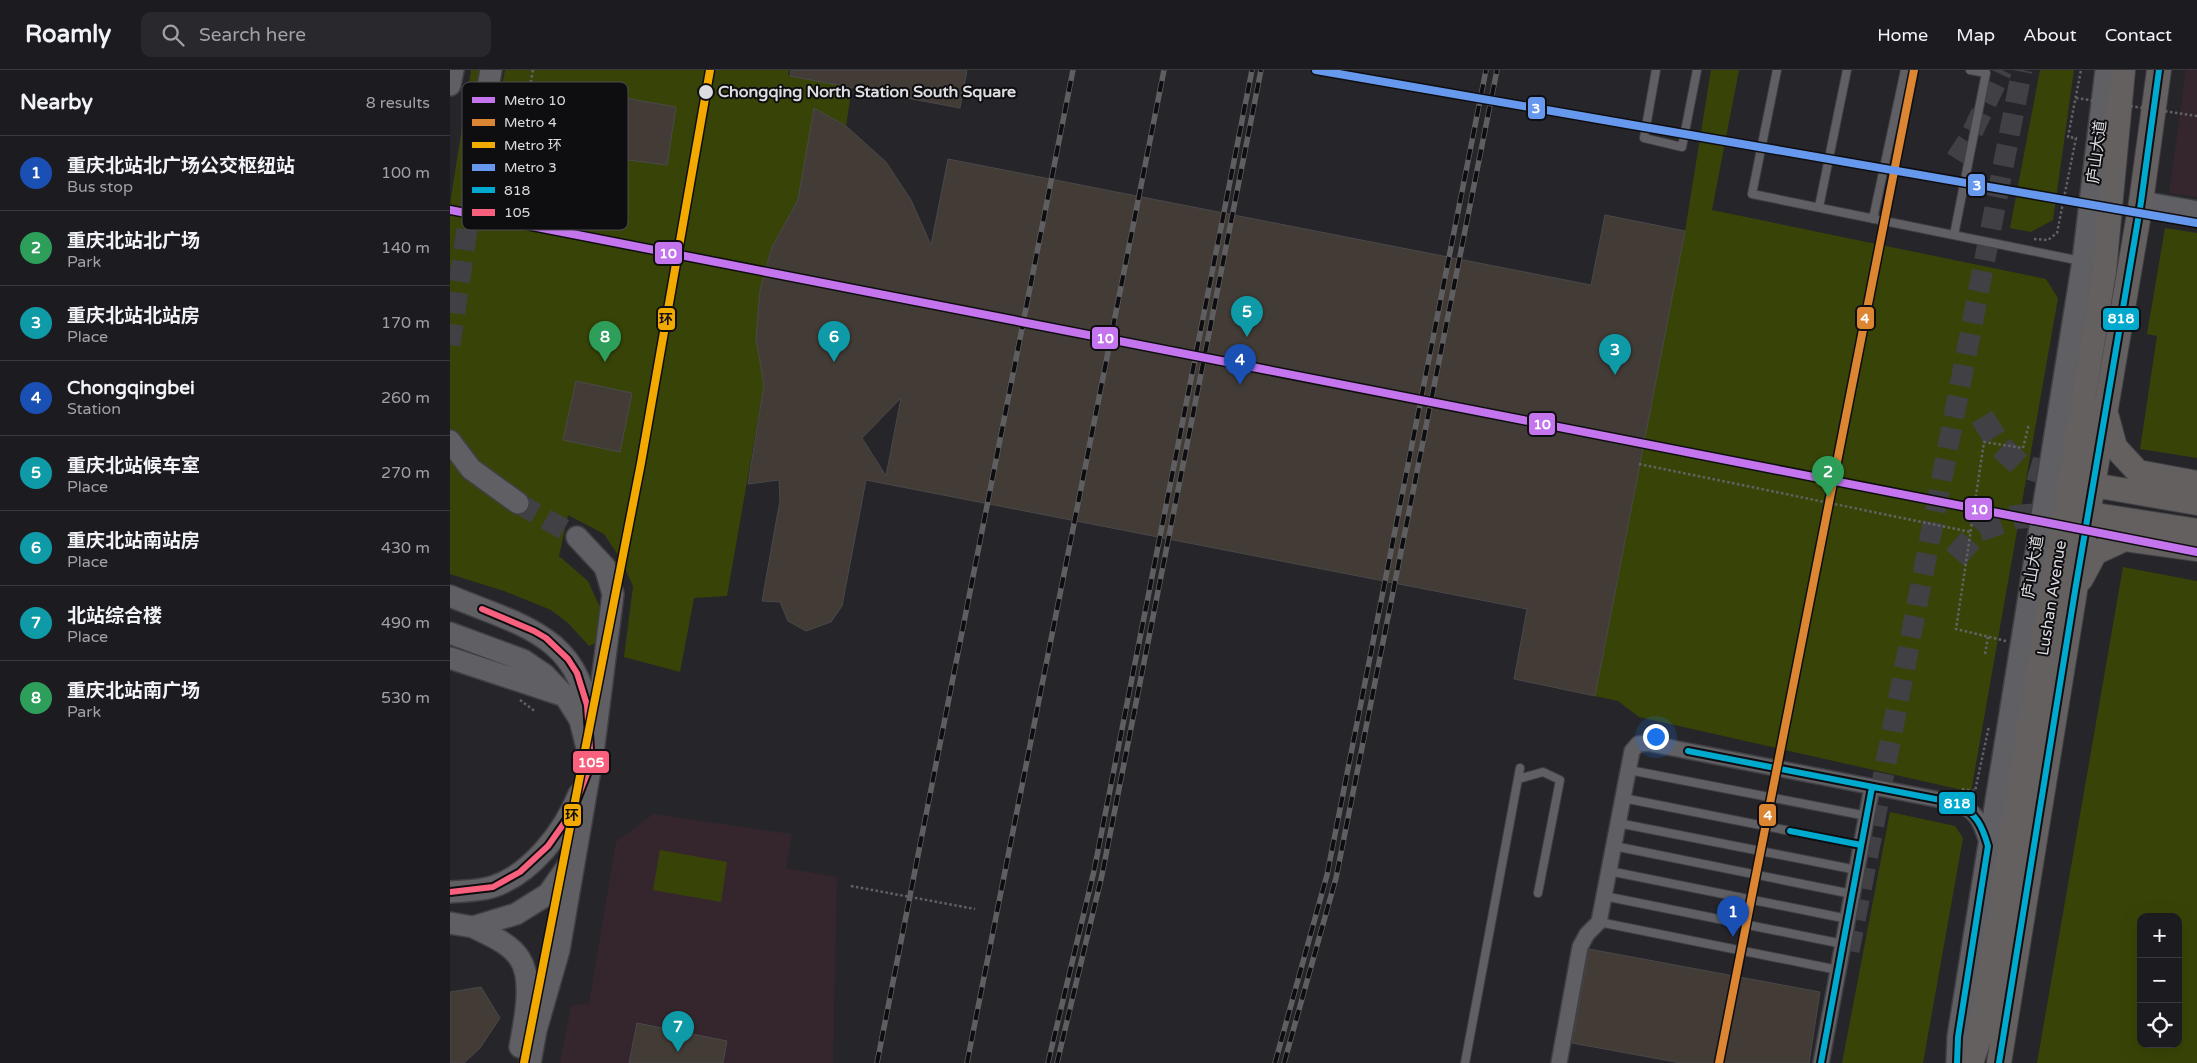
<!DOCTYPE html>
<html lang="en">
<head>
<meta charset="utf-8">
<style>
  body { margin:0; font-family:"Varela Round","Noto Sans SC",sans-serif; background:#29292d; color:#f1f3f6 }
  .controls { position:absolute; right:15px; bottom:15px; display:grid; overflow:hidden; border-radius:10px; box-shadow:0 5px 20px #0002 }
  .controls button { width:45px; height:45px; display:grid; place-items:center; padding:0; border:0; border-bottom:1px solid #3a3a3e; background:#1c1c20; color:#f1f3f6; font:25px sans-serif }
  .you { position:absolute; left:1205px; top:666px; width:18px; height:18px; margin:-12px; border:4px solid #fff; border-radius:50%; background:#1a73e8; box-shadow:0 0 0 8px #1a73e833 }
  .badge { display:grid; place-items:center; width:32px; height:32px; border-radius:50%; background:#ea580c; color:#fff; font-size:16px; font-weight:700 }
  .pin { position:absolute; translate:-50% -41px; filter:drop-shadow(0 1px 2px #0008) }
  .pin::after { content:''; position:absolute; top:26px; width:18px; height:15px; background:inherit; clip-path:polygon(0 0,100% 0,50% 100%) }
  .list { margin:0; padding:0; list-style:none }
  h2 { display:flex; justify-content:space-between; align-items:center; height:65px; margin:0; padding:0 20px; font-size:21px }
  h2 small { font-size:16px; font-weight:400; color:#a0a1a5 }
  .list li { display:grid; grid-template-columns:32px 1fr auto; gap:15px; align-items:center; box-sizing:border-box; height:75px; padding:0 20px; border-top:1px solid #3a3a3e }
  .list b { display:block; font-size:19px; white-space:nowrap }
  .list p { margin:0; font-size:16px; white-space:nowrap; color:#a0a1a5 }
  .list em { font-size:16px; font-style:normal; color:#a0a1a5 }
  .icon { flex:none; width:28px; height:28px; fill:none; stroke:currentColor; stroke-width:2; stroke-linecap:round; stroke-linejoin:round }
  .map { position:relative; flex:none; width:1747px; height:993px; overflow:hidden }
  header { display:flex; align-items:center; gap:30px; box-sizing:border-box; height:70px; padding:0 25px; background:#1c1c20; border-bottom:1px solid #3a3a3e }
  header strong { font-size:24px }
  nav { display:flex; gap:28px; margin-inline-start:auto; font-size:18px }
  .search { width:350px; height:45px; background:#29292d; display:flex; align-items:center; gap:12px; box-sizing:border-box; padding:0 18px; border-radius:10px; color:#a0a1a5; font-size:19px }
  main { display:flex }
  aside { flex:1; background:#1c1c20 }
  .map>svg:first-child { display:block }
  .commercial { fill:#35262e }
  .green { fill:#384407; fill-rule:evenodd }
  .building { fill:#423b36; stroke:#4a494a; fill-rule:evenodd }
  .lines { fill:none; stroke-linecap:round; stroke-linejoin:round }
  .secondary-tunnel { stroke:#404045; stroke-width:21; stroke-dasharray:21 11; stroke-linecap:butt }
  .primary-tunnel { stroke:#404045; stroke-width:24; stroke-dasharray:24 12; stroke-linecap:butt }
  .lane-casing { stroke:#404044; stroke-width:10 }
  .street-casing { stroke:#404044; stroke-width:18 }
  .secondary-casing { stroke:#404044; stroke-width:24 }
  .primary-casing { stroke:#404044; stroke-width:26 }
  .path { stroke:#626266; stroke-width:2.5; stroke-dasharray:2.5 2.5; stroke-linecap:butt }
  .lane { stroke:#606064; stroke-width:8 }
  .street { stroke:#606064; stroke-width:15 }
  .secondary { stroke:#606064; stroke-width:21 }
  .primary { stroke:#656060; stroke-width:24 }
  .rail-casing { stroke:#5f5f62; stroke-width:5.5 }
  .rail { stroke:#0e0e11; stroke-width:4; stroke-dasharray:11; stroke-linecap:butt }
  .path-bridge { stroke:#626266; stroke-width:2.5; stroke-dasharray:2.5 2.5; stroke-linecap:butt }
  .bus-1-casing { stroke:#0e0e11; stroke-width:10 }
  .bus-2-casing { stroke:#0e0e11; stroke-width:10 }
  .bus-1 { stroke:#00a9ce; stroke-width:6 }
  .bus-2 { stroke:#f8607d; stroke-width:6 }
  .metro-1-casing { stroke:#0e0e11; stroke-width:11 }
  .metro-2-casing { stroke:#0e0e11; stroke-width:11 }
  .metro-3-casing { stroke:#0e0e11; stroke-width:11 }
  .metro-4-casing { stroke:#0e0e11; stroke-width:11 }
  .metro-1 { stroke:#c475ee; stroke-width:8 }
  .metro-2 { stroke:#dc8633; stroke-width:8 }
  .metro-3 { stroke:#f2a900; stroke-width:8 }
  .metro-4 { stroke:#6698ed; stroke-width:8 }
  .stop-dot { fill:#dcdce1; stroke:#0e0e11; stroke-width:2 }
  .labels { text-anchor:middle; dominant-baseline:central; stroke-width:4; stroke-linejoin:round; paint-order:stroke }
  .stop-label { font-size:16px; font-weight:bold; fill:#dcdce1; stroke:#0e0e11; text-anchor:start }
  .street-label { font-size:16px; fill:#dcdce1; stroke:#0e0e11 }
  .key { fill:#0e0e11; stroke:#4c4c4f; stroke-width:1 }
  .key-label { font-size:14px; fill:#dcdce1 }
  .line-badge { stroke:#0e0e11; stroke-width:2 }
  .badge-label { font-size:14px; text-anchor:middle; font-weight:bold; fill:#fff }
  .pale-badge-label { font-size:14px; text-anchor:middle; font-weight:bold; fill:#111 }
</style>
</head>
<body>
<header>
<strong>Roamly</strong>
<div class="search"><svg class="icon" aria-label="search" viewBox="0 0 24 24"><circle cx="10" cy="10" r="6"/><path d="M15 15l6 6"/></svg>Search here</div>
<nav><a>Home</a><a>Map</a><a>About</a><a>Contact</a></nav>
</header>
<main>
<aside>
<h2>Nearby<small>8 results</small></h2>
<ul class="list">
<li><span class="badge" style="background:#1a4fb4">1</span><div><b>重庆北站北广场公交枢纽站</b><p>Bus stop</p></div><em>100 m</em></li>
<li><span class="badge" style="background:#2e9e5b">2</span><div><b>重庆北站北广场</b><p>Park</p></div><em>140 m</em></li>
<li><span class="badge" style="background:#0f9aa8">3</span><div><b>重庆北站北站房</b><p>Place</p></div><em>170 m</em></li>
<li><span class="badge" style="background:#1a4fb4">4</span><div><b>Chongqingbei</b><p>Station</p></div><em>260 m</em></li>
<li><span class="badge" style="background:#0f9aa8">5</span><div><b>重庆北站候车室</b><p>Place</p></div><em>270 m</em></li>
<li><span class="badge" style="background:#0f9aa8">6</span><div><b>重庆北站南站房</b><p>Place</p></div><em>430 m</em></li>
<li><span class="badge" style="background:#0f9aa8">7</span><div><b>北站综合楼</b><p>Place</p></div><em>490 m</em></li>
<li><span class="badge" style="background:#2e9e5b">8</span><div><b>重庆北站南广场</b><p>Park</p></div><em>530 m</em></li>
</ul>
</aside>
<div class="map">
<svg width="1747" height="993" viewBox="0 0 1747 993">
  <rect width="100%" height="100%" fill="#25252a"/>
  <!-- commercial -->
  <path class="commercial" d="M1736 0H1747V127L1719 123Z
    M203 744 342 764 336 798 387 807 383 993H110L121 936 139 933 166 772Z"/>
  <!-- green -->
  <path class="green" d="M21 0H32L29 21 50 25 55 0H339L338 5 402 17 396 56 364 38 348 130 322 177 310 220 306 269 314 315 277 526 244 528 230 602 174 587 183 516 170 488 154 464 118 445 109 486 138 511 151 540 146 573 139 576 118 553 101 540 54 521 0 504V134Z
    M1261 0H1289L1262 140 1596 209 1608 228 1521 722 1189 647 1168 631 1145 626 1235 161Z
    M1590 0H1624L1603 150 1581 162 1560 158Z
    M1715 158 1747 163V388L1690 379 1707 266 1697 264Z
    M1673 497 1747 511V993H1587ZM1691 847H1728V974H1691Z
    M1440 742 1505 756 1513 768 1473 993H1392Z
    M210 780 277 792 271 832 203 820Z"/>
  <!-- building -->
  <path class="building" d="M341 0H517L510 38 340 6Z
    M175 28 226 37 217 95 162 88Z
    M364 38 396 56 436 92 461 130 481 175 498 89 1141 215 1155 145 1235 161 1145 626 1064 609 1077 539 416 410 392 536 381 552 356 561 338 551 330 532 312 531 330 430 329 410 298 414 314 315 306 269 310 220 322 177 348 130ZM451 328 436 406 412 368Z
    M126 311 182 323 170 382 113 370Z
    M1139 879 1370 922 1359 993H1231L1122 973Z
    M31 917 50 948 30 978 14 993H0V922Z
    M187 953 277 971 273 993H179Z"/>
  <g class="lines">
    <!-- secondary-tunnel -->
    <path class="secondary-tunnel" d="M1506 89 1519 69 1552 0
      M0 275 38 17
      M68 433 127 467
      M1399 881 1572 0"/>
    <!-- primary-tunnel -->
    <path class="primary-tunnel" d="M1532 347 1550 376 1570 395 1619 410
      M1505 488 1529 460 1565 447 1613 443"/>
    <!-- lane casing -->
    <g class="lane-casing">
      <path id="lane" d="M1206 0 1194 68 1232 77 1247 0
        M1327 0 1302 124 1631 191
        M1369 137 1397 0
        M1423 149 1455 0
        M1504 165 1536 3 1520 0
        M1179 700 1417 746
        M1068 709 1093 702 1110 710 1088 823
        M1173 728 1411 775
        M1168 753 1407 800
        M1164 776 1402 824
        M1159 801 1398 849
        M1154 826 1393 874
        M1149 852 1388 900
        M1015 993 1070 698"/>
    </g>
    <!-- street casing -->
    <g class="street-casing">
      <path id="street" d="M1109 993 1130 877 1137 864 1149 852 1182 681 1188 674 1197 673 1506 733C1528 742 1530 751 1537 772
        M1371 993 1422 717"/>
    </g>
    <!-- secondary casing -->
    <g class="secondary-casing">
      <path id="secondary" d="M0 15 3 0
        M38 17 41 0
        M1691 132 1747 142
        M0 371 21 399 68 433
        M127 467 155 497 163 524 143 683
        M0 526C69 555 133 565 139 654
        M0 563 73 590 95 605 115 626 130 650 141 694 109 880 86 960 80 993
        M0 588 115 626
        M0 822C14 821 29 821 42 817 82 804 114 761 129 724
        M0 853 23 857 66 844 98 824 122 790
        M23 857C39 865 60 873 70 889 84 911 74 953 70 977
        M1507 993 1508 967 1633 191 1656 0"/>
    </g>
    <!-- primary casing -->
    <g class="primary-casing">
      <path id="primary" d="M1657 347 1665 377 1688 402 1747 413
        M1655 417 1747 433
        M1652 446 1747 461
        M1631 509 1645 483 1675 469 1747 479
        M1521 993 1529 969 1654 201 1673 0
        M1549 993 1625 521 1691 132 1709 0"/>
    </g>
    <!-- path -->
    <path class="path" d="M77 32 83 0
      M1584 169 1598 170 1607 163 1626 68 1618 67 1631 0
      M1189 394 1521 462
      M1556 571 1506 559 1534 372 1573 378 1579 354
      M1535 584 1538 567
      M70 630 86 642
      M1512 719 1525 721 1539 656
      M401 816 525 839"/>
    <!-- lane -->
    <use href="#lane" class="lane"/>
    <!-- street -->
    <use href="#street" class="street"/>
    <!-- secondary -->
    <use href="#secondary" class="secondary"/>
    <!-- primary -->
    <use href="#primary" class="primary"/>
    <!-- rail casing -->
    <g class="rail-casing">
      <path id="rail" d="M427 993 623 0
        M517 993 714 0
        M598 993 644 801 802 0
        M607 993 652 805 811 0
        M825 993 877 805 1036 0
        M834 993 886 808 1047 0"/>
    </g>
    <!-- rail -->
    <use href="#rail" class="rail"/>
    <!-- path-bridge -->
    <path class="path-bridge" d="M1626 28 1747 46"/>
    <!-- bus-1 casing -->
    <g class="bus-1-casing">
      <path id="bus-1" d="M1238 681 1506 733C1526 743 1532 755 1538 776L1508 967 1507 993
        M1340 761 1411 775
        M1371 993 1422 717
        M1549 993 1625 521 1691 132 1709 0"/>
    </g>
    <!-- bus-2 casing -->
    <g class="bus-2-casing">
      <path id="bus-2" d="M0 822 43 817 70 802 98 776 122 742 141 694 137 635 127 603 118 589 96 568 84 561 32 539"/>
    </g>
    <!-- bus-1 -->
    <use href="#bus-1" class="bus-1"/>
    <!-- bus-2 -->
    <use href="#bus-2" class="bus-2"/>
    <!-- metro-1 casing -->
    <g class="metro-1-casing">
      <path id="metro-1" d="M0 140 1747 482"/>
    </g>
    <!-- metro-2 casing -->
    <g class="metro-2-casing">
      <path id="metro-2" d="M1269 993 1464 0"/>
    </g>
    <!-- metro-3 casing -->
    <g class="metro-3-casing">
      <path id="metro-3" d="M74 993 191 393 260 0"/>
    </g>
    <!-- metro-4 casing -->
    <g class="metro-4-casing">
      <path id="metro-4" d="M866 0 1747 153"/>
    </g>
    <!-- metro-1 -->
    <use href="#metro-1" class="metro-1"/>
    <!-- metro-2 -->
    <use href="#metro-2" class="metro-2"/>
    <!-- metro-3 -->
    <use href="#metro-3" class="metro-3"/>
    <!-- metro-4 -->
    <use href="#metro-4" class="metro-4"/>
  </g>
  <!-- markers -->
  <circle class="stop-dot" cx="256" cy="22" r="8"/>
  <g class="labels">
    <!-- stop labels -->
    <g class="stop-label">
      <text x="268" y="22">Chongqing North Station South Square</text>
    </g>
    <!-- street labels -->
    <g class="street-label">
      <text transform="translate(1647 82) rotate(-83)">庐山大道</text>
      <text transform="translate(1583 497) rotate(-81)">庐山大道</text>
      <text transform="translate(1602 528) rotate(-81)">Lushan Avenue</text>
    </g>
  </g>
  <!-- legend -->
  <rect x="12" y="12" width="166" height="148" rx="8" class="key"/>
  <rect x="22" y="27" width="23" height="6" fill="#c475ee"/>
  <rect x="22" y="49" width="23" height="7" fill="#dc8633"/>
  <rect x="22" y="72" width="23" height="6" fill="#f2a900"/>
  <rect x="22" y="94" width="23" height="7" fill="#6698ed"/>
  <rect x="22" y="117" width="23" height="6" fill="#00a9ce"/>
  <rect x="22" y="139" width="23" height="7" fill="#f8607d"/>
  <g class="key-label">
    <text x="54" y="35">Metro 10</text>
    <text x="54" y="57">Metro 4</text>
    <text x="54" y="80">Metro 环</text>
    <text x="54" y="102">Metro 3</text>
    <text x="54" y="125">818</text>
    <text x="54" y="147">105</text>
  </g>
  <g class="line-badge">
    <rect x="1077" y="26" width="19" height="24" rx="5" fill="#6698ed"/>
    <rect x="1517" y="103" width="19" height="24" rx="5" fill="#6698ed"/>
    <rect x="204" y="171" width="29" height="24" rx="5" fill="#c475ee"/>
    <rect x="1406" y="236" width="19" height="24" rx="5" fill="#dc8633"/>
    <rect x="1652" y="237" width="38" height="24" rx="5" fill="#00a9ce"/>
    <rect x="207" y="237" width="19" height="24" rx="5" fill="#f2a900"/>
    <rect x="641" y="256" width="28" height="24" rx="5" fill="#c475ee"/>
    <rect x="1078" y="342" width="28" height="24" rx="5" fill="#c475ee"/>
    <rect x="1514" y="427" width="29" height="24" rx="5" fill="#c475ee"/>
    <rect x="122" y="680" width="38" height="24" rx="5" fill="#f8607d"/>
    <rect x="1488" y="721" width="38" height="24" rx="5" fill="#00a9ce"/>
    <rect x="1308" y="733" width="19" height="24" rx="5" fill="#dc8633"/>
    <rect x="113" y="733" width="19" height="24" rx="5" fill="#f2a900"/>
  </g>
  <g class="badge-label">
    <text x="1086" y="43">3</text>
    <text x="1527" y="120">3</text>
    <text x="218" y="188">10</text>
    <text x="1415" y="253">4</text>
    <text x="1671" y="253">818</text>
    <text x="655" y="273">10</text>
    <text x="1092" y="359">10</text>
    <text x="1529" y="444">10</text>
    <text x="141" y="697">105</text>
    <text x="1507" y="738">818</text>
    <text x="1318" y="750">4</text>
  </g>
  <g class="pale-badge-label">
    <text x="216" y="254">环</text>
    <text x="122" y="750">环</text>
  </g>
</svg>
<div class="controls">
<button>+</button>
<button>−</button>
<button><svg class="icon" aria-label="locate" viewBox="0 0 24 24"><circle cx="12" cy="12" r="6"/><path d="M12 2v4M12 18v4M2 12h4M18 12h4"/></svg></button>
</div>
<div class="you"></div>
<div class="pin badge" style="left:1283px;top:867px;background:#1a4fb4">1</div>
<div class="pin badge" style="left:1378px;top:427px;background:#2e9e5b">2</div>
<div class="pin badge" style="left:1165px;top:305px;background:#0f9aa8">3</div>
<div class="pin badge" style="left:790px;top:315px;background:#1a4fb4">4</div>
<div class="pin badge" style="left:797px;top:267px;background:#0f9aa8">5</div>
<div class="pin badge" style="left:384px;top:292px;background:#0f9aa8">6</div>
<div class="pin badge" style="left:228px;top:982px;background:#0f9aa8">7</div>
<div class="pin badge" style="left:155px;top:292px;background:#2e9e5b">8</div>
</div>
</main>
</body>
</html>
